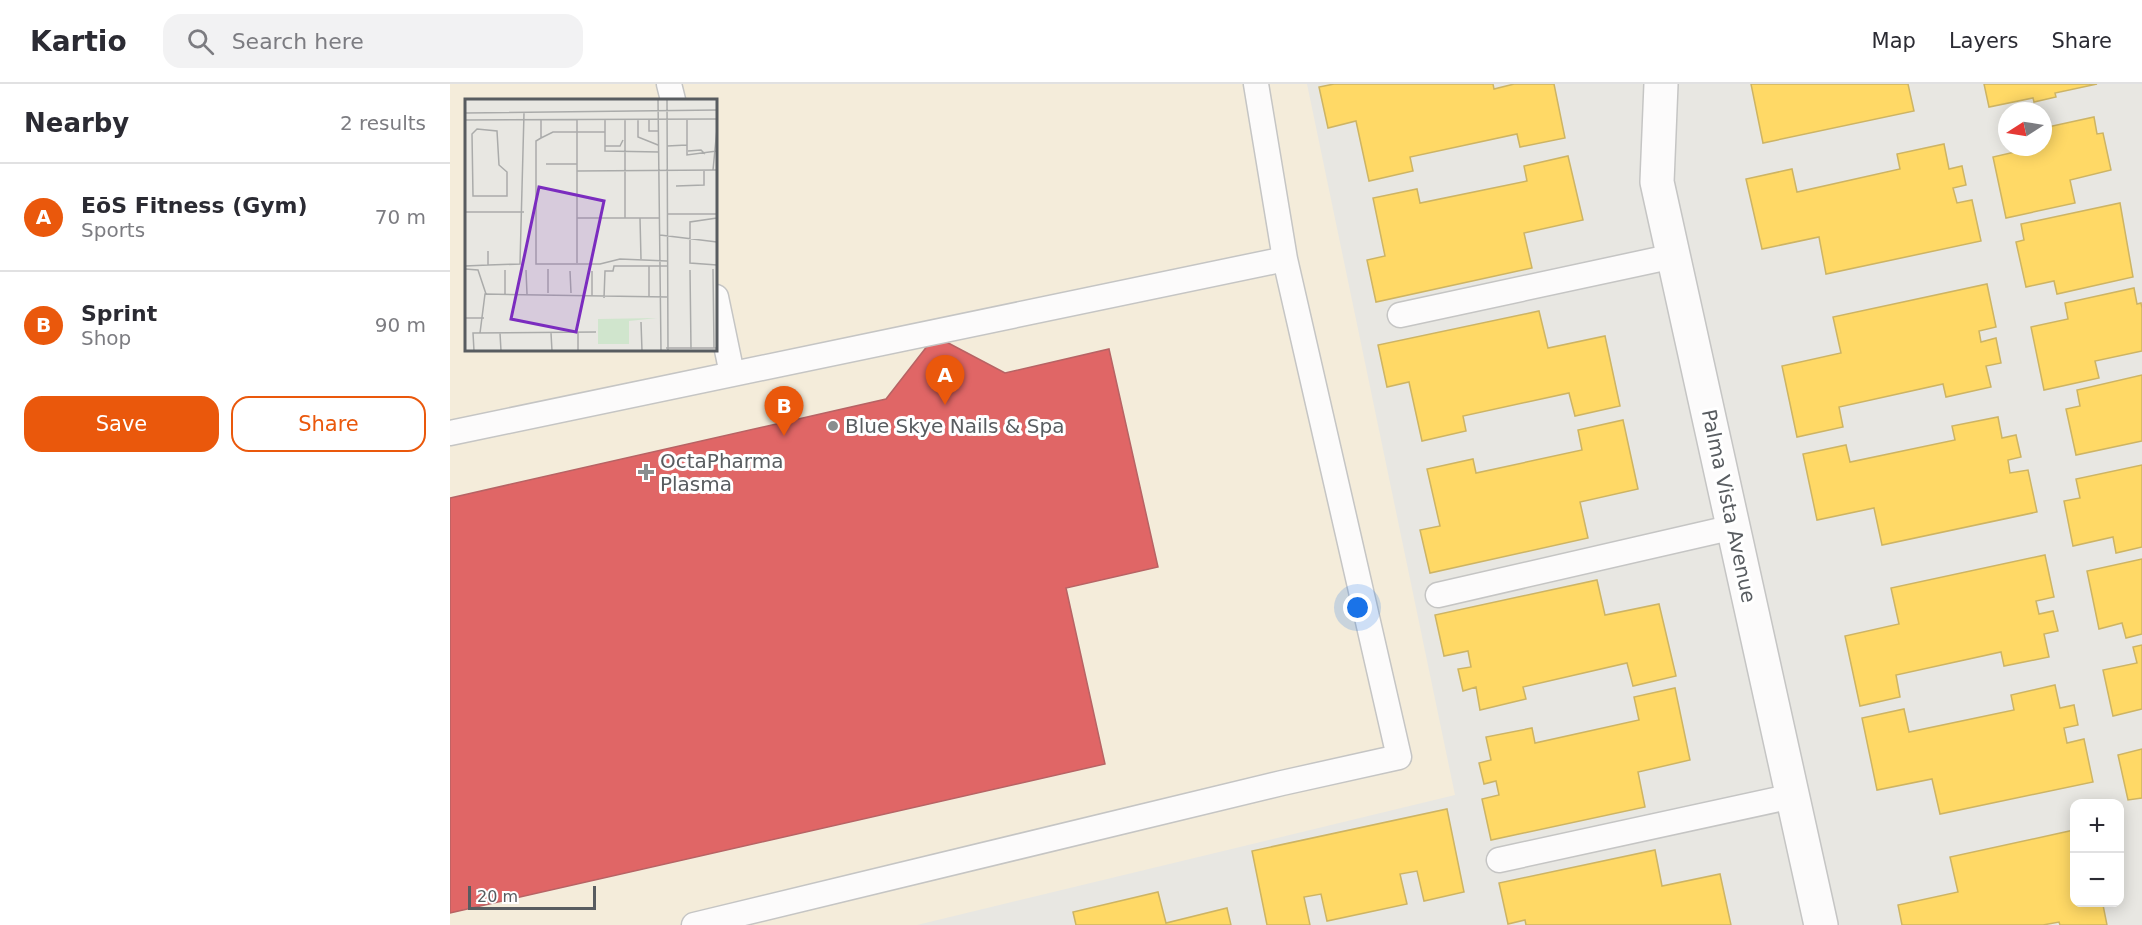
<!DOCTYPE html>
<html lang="en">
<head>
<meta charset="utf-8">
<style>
  body { margin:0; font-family:"DejaVu Sans",sans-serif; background:#f2f2f3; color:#2b2b33 }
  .controls { position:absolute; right:18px; bottom:18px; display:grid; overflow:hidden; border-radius:12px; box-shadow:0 3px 15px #0003 }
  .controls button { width:54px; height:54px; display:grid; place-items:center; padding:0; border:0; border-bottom:2px solid #e1e1e2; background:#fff; color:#2b2b33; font:30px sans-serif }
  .compass { position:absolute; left:1548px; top:18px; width:54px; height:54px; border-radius:50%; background:#fff; box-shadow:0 3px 15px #0003; rotate:258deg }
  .scale { position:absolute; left:18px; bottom:15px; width:128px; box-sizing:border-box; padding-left:6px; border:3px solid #585c60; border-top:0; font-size:16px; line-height:21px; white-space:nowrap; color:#585c60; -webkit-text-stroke:4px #fff; paint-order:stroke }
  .you { position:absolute; left:908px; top:524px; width:21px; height:21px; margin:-15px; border:4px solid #fff; border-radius:50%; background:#1a73e8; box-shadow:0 0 0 9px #1a73e833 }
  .badge { display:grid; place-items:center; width:39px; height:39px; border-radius:50%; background:#ea580c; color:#fff; font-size:20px; font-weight:700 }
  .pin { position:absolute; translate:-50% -50px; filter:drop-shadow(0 2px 3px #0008) }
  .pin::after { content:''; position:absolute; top:32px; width:21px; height:18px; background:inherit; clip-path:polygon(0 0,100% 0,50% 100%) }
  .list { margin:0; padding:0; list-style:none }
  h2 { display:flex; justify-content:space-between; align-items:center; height:78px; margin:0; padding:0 24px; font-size:26px }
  h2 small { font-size:20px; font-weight:400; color:#7c7c81 }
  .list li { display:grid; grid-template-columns:39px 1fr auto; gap:18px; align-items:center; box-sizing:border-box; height:108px; padding:0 24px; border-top:2px solid #e1e1e2 }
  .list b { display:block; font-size:22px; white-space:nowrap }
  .list p { margin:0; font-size:20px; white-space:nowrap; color:#7c7c81 }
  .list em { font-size:20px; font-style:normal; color:#7c7c81 }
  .actions { display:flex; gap:12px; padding:18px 24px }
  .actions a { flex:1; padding:14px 0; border:2px solid #ea580c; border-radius:18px; text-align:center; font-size:21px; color:#ea580c }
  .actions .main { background:#ea580c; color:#fff }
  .icon { flex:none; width:33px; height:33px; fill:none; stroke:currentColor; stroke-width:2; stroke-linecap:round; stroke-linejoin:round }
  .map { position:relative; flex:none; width:1692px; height:841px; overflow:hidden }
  header { display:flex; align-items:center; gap:36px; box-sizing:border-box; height:84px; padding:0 30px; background:#fff; border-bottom:2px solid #e1e1e2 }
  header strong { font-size:28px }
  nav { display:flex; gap:33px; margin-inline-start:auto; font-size:21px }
  .search { width:420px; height:54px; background:#f2f2f3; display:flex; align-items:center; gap:15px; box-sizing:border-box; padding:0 21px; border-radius:18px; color:#7c7c81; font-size:22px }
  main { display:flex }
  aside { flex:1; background:#fff }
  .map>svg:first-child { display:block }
  .commercial { fill:#f4ecda; fill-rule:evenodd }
  .homes { fill:#ffd966; stroke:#cdb464; stroke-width:1.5 }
  .shops { fill:#e06666; stroke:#b76364; stroke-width:1.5 }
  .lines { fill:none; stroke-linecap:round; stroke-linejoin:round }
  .service-casing { stroke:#c5c5c4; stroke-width:27 }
  .minor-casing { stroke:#c5c5c4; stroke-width:36 }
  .service { stroke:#fcfbfb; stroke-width:24 }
  .minor { stroke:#fcfbfb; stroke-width:33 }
  .poi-dot { fill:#8a8d8e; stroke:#fff; stroke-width:2 }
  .labels { text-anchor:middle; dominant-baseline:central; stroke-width:6; stroke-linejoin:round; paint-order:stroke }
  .poi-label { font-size:20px; fill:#585c60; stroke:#fff; text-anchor:start }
  .street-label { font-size:20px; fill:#585c60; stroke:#fff }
  .inset-road { fill:none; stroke:#aaabaa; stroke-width:1.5 }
  .view { fill:#7b2cbf; fill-opacity:0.15; stroke:#7b2cbf; stroke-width:3 }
  .inset-edge { fill:none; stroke:#585c60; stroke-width:3 }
</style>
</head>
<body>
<header>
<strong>Kartio</strong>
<div class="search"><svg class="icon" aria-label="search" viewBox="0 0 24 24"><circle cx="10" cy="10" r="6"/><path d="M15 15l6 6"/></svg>Search here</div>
<nav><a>Map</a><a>Layers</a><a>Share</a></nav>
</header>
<main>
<aside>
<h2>Nearby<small>2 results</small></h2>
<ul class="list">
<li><span class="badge">A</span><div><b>EōS Fitness (Gym)</b><p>Sports</p></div><em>70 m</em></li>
<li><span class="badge">B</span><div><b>Sprint</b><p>Shop</p></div><em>90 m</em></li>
</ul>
<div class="actions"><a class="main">Save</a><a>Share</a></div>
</aside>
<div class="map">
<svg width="1692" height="841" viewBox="0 0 1692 841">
  <rect width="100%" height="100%" fill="#e8e7e2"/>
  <!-- commercial -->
  <path class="commercial" d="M0 0H857L1005 711 467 841H0ZM16 16H266V266H16Z"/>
  <!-- homes -->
  <path class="homes" d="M884 0H1043L1044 5 1064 0H1104L1115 54 1070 63 1067 50 960 73 963 87 919 97 906 37 878 44 869 3Z
    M1301 0H1458L1464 27 1313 59Z
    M1534 0H1647L1605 9 1606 13 1584 18 1583 14 1539 23Z
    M1644 33 1647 50 1653 49 1661 86 1620 96 1625 119 1556 134 1543 73 1565 68 1564 63H1593V44Z
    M1494 60 1499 85 1512 82 1516 101 1503 104 1507 119 1522 116 1531 157 1376 190 1369 153 1312 165 1296 95 1342 85 1347 108 1450 85 1447 70Z
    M1118 72 1133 136 1074 149 1082 184 926 218 917 176 935 172 923 114 967 105 970 119 1077 97 1074 82Z
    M1670 119 1683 193 1607 210 1604 197 1576 203 1566 158 1574 156 1571 140Z
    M1537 200 1546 243 1529 247 1531 258 1546 254 1551 279 1536 282 1541 303 1496 313 1493 300 1389 323 1393 343 1347 353 1332 282 1391 269 1383 233Z
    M1684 204 1687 220 1691 219 1692 224V267L1645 277 1649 294 1594 306 1581 243 1618 235 1615 219Z
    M1089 227 1098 264 1155 252 1170 322 1125 332 1119 309 1013 332 1016 347 972 357 959 298 937 303 928 261Z
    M1692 291V357L1626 371 1616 325 1630 322 1627 306Z
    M1548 333 1552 354 1566 351 1571 373 1558 376 1560 389 1578 386 1587 428 1432 461 1424 424 1367 436 1353 370 1396 361 1400 378 1505 356 1502 342Z
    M1173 336 1188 405 1130 418 1138 454 980 489 970 446 990 442 977 385 1023 375 1026 389 1132 366 1128 346Z
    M1692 381V463L1666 469 1663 453 1623 462 1614 417 1630 414 1626 395Z
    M1595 471 1604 513 1586 517 1589 530 1603 527 1608 547 1594 550 1599 573 1554 582 1551 568 1446 591 1450 613 1410 622 1395 552 1449 540 1441 504Z
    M1692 475V550L1676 554 1672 539 1649 545 1637 487Z
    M1147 496 1155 531 1209 520 1226 592 1183 602 1177 579 1073 603 1076 615 1030 626 1026 603 1013 607 1008 585 1021 583 1018 567 994 572 985 531Z
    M1692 561V625L1663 632 1653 586 1687 579 1683 563Z
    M1605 601 1610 624 1624 621 1628 641 1614 644 1617 659 1634 655 1643 698 1490 730 1482 695 1427 706 1412 634 1454 625 1459 648 1564 626 1561 611Z
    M1225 604 1240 676 1188 688 1195 723 1041 756 1032 715 1049 711 1046 697 1034 700 1029 679 1041 676 1036 653 1082 644 1085 659 1189 636 1184 613Z
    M1692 665V714L1678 716 1668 671Z
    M997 725 1014 808 974 817 967 787 950 790 957 820 877 837 871 810 854 813 860 841H817L802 767Z
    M1624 746V818H1662L1653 821 1657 841H1610L1609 838 1593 841H1452L1448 821 1508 808 1500 773Z
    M1205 766 1212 802 1270 790 1281 841H1076L1075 836 1058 840 1049 799Z
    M708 808 716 839 777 824 781 841H626L623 828Z"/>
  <!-- shops -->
  <path class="shops" d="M485 252 555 289 659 265 708 483 616 504 655 680 0 829V414L436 315Z"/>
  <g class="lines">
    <!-- service casing -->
    <g class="service-casing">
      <path id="service" d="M219 0 223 16
        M266 213 282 290
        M950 231 1224 172
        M0 349 835 175
        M988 511 1284 443
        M1049 776 1343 712
        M244 841 832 699 949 673 835 175 806 0"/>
    </g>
    <!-- minor casing -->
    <g class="minor-casing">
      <path id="minor" d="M1211 0 1207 98 1371 841"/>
    </g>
    <!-- service -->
    <use href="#service" class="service"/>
    <!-- minor -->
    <use href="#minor" class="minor"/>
  </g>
  <!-- markers -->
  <g class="poi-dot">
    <circle cx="383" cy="342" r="6"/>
    <path d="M193 379h6v6h6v6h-6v6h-6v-6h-6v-6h6z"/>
  </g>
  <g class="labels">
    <!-- poi labels -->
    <g class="poi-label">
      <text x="395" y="342">Blue Skye Nails &amp; Spa</text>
      <text x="210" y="377">OctaPharma<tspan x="210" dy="23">Plasma</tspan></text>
    </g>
    <!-- street labels -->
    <g class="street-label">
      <text transform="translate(1279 422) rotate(78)">Palma Vista Avenue</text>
    </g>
  </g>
  <!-- overview -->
  <g transform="translate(15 15)">
    <rect width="252" height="252" fill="#e8e7e2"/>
    <path d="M192 219 164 222V245H133V220Z" fill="#d0e5cd"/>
    <path class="inset-road" d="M193 0 196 252M202 0 203 252M0 14 252 11M76 20V39L71 42V165H135L155 160 202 162M222 20V56L252 52M0 21 252 20M140 21V52L194 53M160 21V119M173 21V38L193 46M184 21V32H193M12 30 32 32 34 66 42 73V97H8L7 35ZM76 39 88 33H140M140 47H155L158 41M202 47 222 46M223 52 236 51 240 55M81 65H112M248 71 252 30M112 72 252 71M211 87 239 86V71M0 113H59M202 115H252M112 119H194M175 119 176 160M252 119 225 123V164L252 166M195 136 252 143M112 164V20M23 166 55 165 59 14M0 167 23 166V152M184 167V198M0 170 13 171 21 195M83 170V194M248 170 249 249M40 171V195M61 171 62 195M225 171 226 250M105 172 106 194M127 198V172M139 199 140 172H148L149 167H202M0 219H19M176 223 177 252M113 233V252M15 234 20 195 202 198M35 234 36 252M86 234 87 252M201 249H252M9 252 8 234 131 233"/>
    <path class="view" d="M74 88 139 102 111 233 46 220Z"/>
    <rect width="252" height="252" class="inset-edge"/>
  </g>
</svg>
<div class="controls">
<button>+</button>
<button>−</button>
</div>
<svg class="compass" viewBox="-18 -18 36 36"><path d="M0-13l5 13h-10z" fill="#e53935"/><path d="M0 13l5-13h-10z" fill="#7c7c81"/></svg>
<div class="scale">20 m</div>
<div class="you"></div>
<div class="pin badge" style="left:495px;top:321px">A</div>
<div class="pin badge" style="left:334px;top:352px">B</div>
</div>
</main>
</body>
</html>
